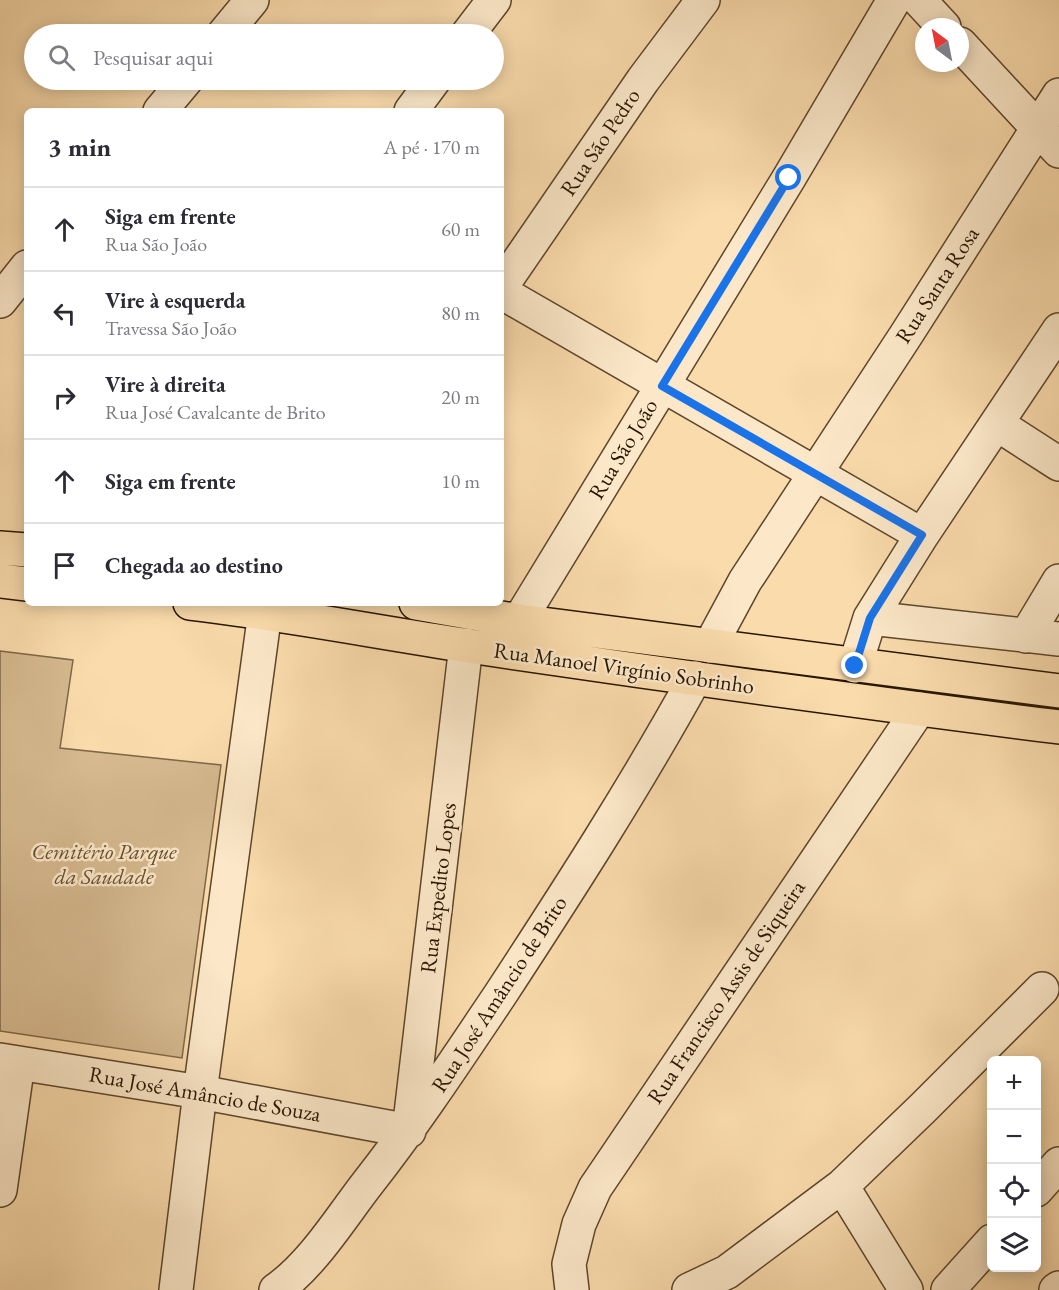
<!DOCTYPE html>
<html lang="pt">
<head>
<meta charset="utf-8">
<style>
  body { margin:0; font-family:"EB Garamond",serif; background:#f2f2f3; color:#2b2b33 }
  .controls { position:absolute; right:18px; bottom:18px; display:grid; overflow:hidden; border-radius:9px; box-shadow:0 3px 15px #0003 }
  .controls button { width:54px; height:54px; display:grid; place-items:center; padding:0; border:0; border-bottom:2px solid #e1e1e2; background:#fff; color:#2b2b33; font:30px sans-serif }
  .compass { position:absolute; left:915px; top:18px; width:54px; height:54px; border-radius:50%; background:#fff; box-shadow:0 3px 15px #0003; rotate:328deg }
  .stop { position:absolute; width:18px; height:18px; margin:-14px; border:4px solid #1a73e8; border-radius:50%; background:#fff }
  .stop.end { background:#1a73e8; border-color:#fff; box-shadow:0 2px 6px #0008 }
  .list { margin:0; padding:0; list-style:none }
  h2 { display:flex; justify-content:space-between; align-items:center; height:78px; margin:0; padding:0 24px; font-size:26px }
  h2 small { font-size:20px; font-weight:400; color:#7c7c81 }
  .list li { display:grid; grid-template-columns:39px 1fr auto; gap:18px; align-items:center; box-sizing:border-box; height:84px; padding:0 24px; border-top:2px solid #e1e1e2 }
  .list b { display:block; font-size:22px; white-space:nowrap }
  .list p { margin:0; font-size:20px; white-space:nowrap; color:#7c7c81 }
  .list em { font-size:20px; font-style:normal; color:#7c7c81 }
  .icon { flex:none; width:33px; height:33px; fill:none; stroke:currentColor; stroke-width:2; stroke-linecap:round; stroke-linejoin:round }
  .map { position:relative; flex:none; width:1059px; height:1290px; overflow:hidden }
  .search { position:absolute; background:#fff; box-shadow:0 3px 15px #0003; left:24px; top:24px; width:480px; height:66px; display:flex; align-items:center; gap:15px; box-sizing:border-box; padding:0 21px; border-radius:33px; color:#7c7c81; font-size:22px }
  .panel { position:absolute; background:#fff; box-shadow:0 3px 15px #0003; left:24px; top:108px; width:480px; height:498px; border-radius:9px }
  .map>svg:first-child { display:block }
  .green { fill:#d6b98f; stroke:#7e6748; stroke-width:1.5 }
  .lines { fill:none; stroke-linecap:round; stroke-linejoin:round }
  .minor-casing { stroke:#5c462b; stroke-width:36 }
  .major-casing { stroke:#271500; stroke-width:36 }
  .minor { stroke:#fce8c9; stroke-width:33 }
  .major { stroke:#fadbac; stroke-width:33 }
  .route { stroke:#1a73e8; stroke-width:8 }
  .labels { text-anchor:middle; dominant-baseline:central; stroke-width:5; stroke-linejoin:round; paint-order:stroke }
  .street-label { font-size:22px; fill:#271500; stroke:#fce8c9 }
  .park-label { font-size:22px; font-style:italic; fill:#644e32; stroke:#fce8c9 }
</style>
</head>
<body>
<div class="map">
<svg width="1059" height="1290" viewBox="0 0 1059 1290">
  <rect width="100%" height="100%" fill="#fadbac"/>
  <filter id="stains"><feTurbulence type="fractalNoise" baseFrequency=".00333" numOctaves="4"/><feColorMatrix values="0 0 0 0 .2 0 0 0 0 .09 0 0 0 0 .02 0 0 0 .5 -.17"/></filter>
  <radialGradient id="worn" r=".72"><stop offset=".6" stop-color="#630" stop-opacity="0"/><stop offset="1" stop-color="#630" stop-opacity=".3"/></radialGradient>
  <!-- green -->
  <path class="green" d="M0 651 73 660 60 748 221 765 182 1058 0 1031Z"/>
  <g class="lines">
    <!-- minor casing -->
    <g class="minor-casing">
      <path id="minor" d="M919 0 944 27
        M224 34 252 0
        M468 34 494 0
        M960 44 1059 151
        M160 111 186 80
        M411 111 434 80
        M501 287 643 80 703 0
        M501 292 922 535
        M0 301 27 267
        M997 424 1059 464
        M870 618 1059 639
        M519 621 789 178 894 0
        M1026 636 1059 581
        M710 646 745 581 906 335 1059 95
        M855 666 870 618 922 535 1059 330
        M0 1060 200 1092 409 1131 466 645
        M842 1186 906 1290
        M0 1190 18 1063
        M1036 1190 1059 1164
        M176 1290 200 1092 265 612
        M276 1290C312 1265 340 1219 367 1184 415 1123 457 1059 500 995 568 891 635 787 695 678
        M572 1290 569 1264 579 1224 595 1188 919 709
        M689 1290 727 1272 842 1186 923 1108 1042 989
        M948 1290 992 1241
        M1056 1290 1059 1288"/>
    </g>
    <!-- major casing -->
    <g class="major-casing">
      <path id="major" d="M0 548 27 550
        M0 581 27 584
        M190 603C284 614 376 632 469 646 665 675 862 702 1059 727
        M416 603 519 621 1059 691"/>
    </g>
    <!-- minor -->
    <use href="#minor" class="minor"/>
    <!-- major -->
    <use href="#major" class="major"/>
  </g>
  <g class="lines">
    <!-- route -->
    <path class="route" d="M789 178 662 386 922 535 870 618 855 666"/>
  </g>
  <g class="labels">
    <!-- street labels -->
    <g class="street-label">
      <text transform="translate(600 142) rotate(-56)">Rua São Pedro</text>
      <text transform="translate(937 285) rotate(-57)">Rua Santa Rosa</text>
      <text transform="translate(623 449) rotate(-59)">Rua São João</text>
      <text transform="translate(624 668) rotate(8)">Rua Manoel Virgínio Sobrinho</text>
      <text transform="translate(438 888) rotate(-83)">Rua Expedito Lopes</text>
      <text transform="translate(726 992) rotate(-56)">Rua Francisco Assis de Siqueira</text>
      <text transform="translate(499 994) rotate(-57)">Rua José Amâncio de Brito</text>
      <text transform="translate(205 1094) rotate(10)">Rua José Amâncio de Souza</text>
    </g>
    <!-- park labels -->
    <g class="park-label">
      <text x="104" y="851">Cemitério Parque<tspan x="104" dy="25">da Saudade</tspan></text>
    </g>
  </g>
  <rect width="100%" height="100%" filter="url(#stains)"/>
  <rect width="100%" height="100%" fill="url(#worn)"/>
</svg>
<div class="controls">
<button>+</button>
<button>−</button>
<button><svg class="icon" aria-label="locate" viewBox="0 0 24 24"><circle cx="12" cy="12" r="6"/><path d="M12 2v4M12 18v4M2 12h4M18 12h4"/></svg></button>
<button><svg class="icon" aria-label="layers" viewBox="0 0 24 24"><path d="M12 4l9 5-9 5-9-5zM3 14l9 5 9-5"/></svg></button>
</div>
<svg class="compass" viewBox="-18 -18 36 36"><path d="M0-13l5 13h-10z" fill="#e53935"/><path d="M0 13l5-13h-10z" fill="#7c7c81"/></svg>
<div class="stop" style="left:789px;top:178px"></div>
<div class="stop end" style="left:855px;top:666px"></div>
<div class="search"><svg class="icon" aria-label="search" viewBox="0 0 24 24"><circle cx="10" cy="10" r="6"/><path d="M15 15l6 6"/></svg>Pesquisar aqui</div>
<section class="panel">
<h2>3 min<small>A pé · 170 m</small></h2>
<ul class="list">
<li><svg class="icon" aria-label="ahead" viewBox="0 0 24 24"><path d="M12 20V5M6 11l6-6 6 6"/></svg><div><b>Siga em frente</b><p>Rua São João</p></div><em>60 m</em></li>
<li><svg class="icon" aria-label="left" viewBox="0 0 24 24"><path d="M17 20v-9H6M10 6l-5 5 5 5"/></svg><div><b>Vire à esquerda</b><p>Travessa São João</p></div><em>80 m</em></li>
<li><svg class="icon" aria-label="right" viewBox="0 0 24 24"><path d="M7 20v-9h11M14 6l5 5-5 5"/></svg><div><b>Vire à direita</b><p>Rua José Cavalcante de Brito</p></div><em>20 m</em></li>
<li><svg class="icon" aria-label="ahead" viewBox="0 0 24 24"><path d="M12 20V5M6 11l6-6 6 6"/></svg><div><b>Siga em frente</b></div><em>10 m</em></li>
<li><svg class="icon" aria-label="arrive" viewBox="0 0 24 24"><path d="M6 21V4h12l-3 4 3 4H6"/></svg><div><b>Chegada ao destino</b></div></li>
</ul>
</section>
</div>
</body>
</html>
